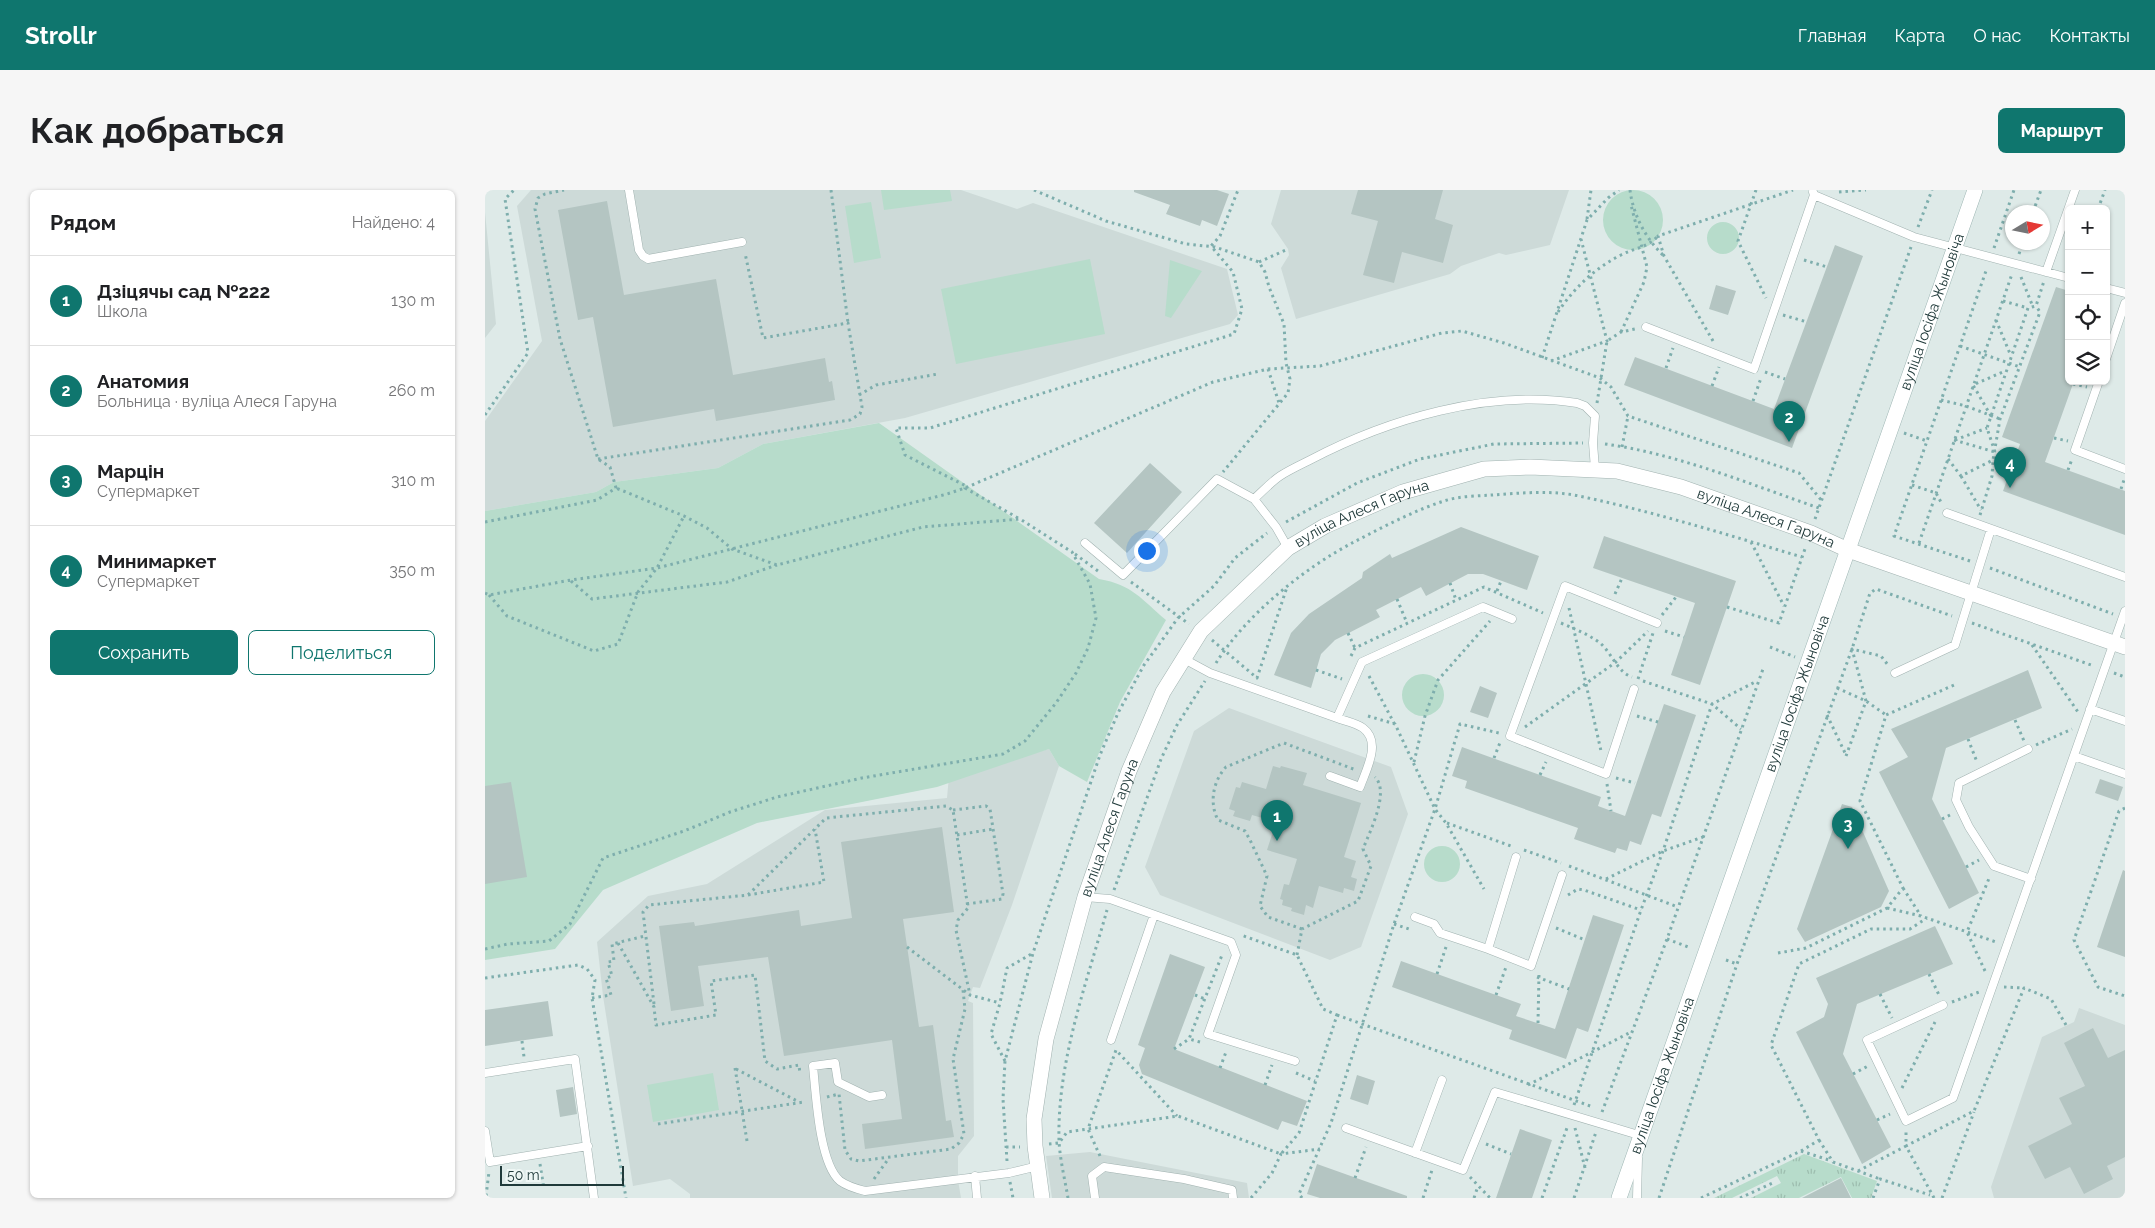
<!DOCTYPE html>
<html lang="ru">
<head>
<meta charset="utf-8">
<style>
  body { margin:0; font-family:Raleway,sans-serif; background:#f6f6f6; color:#202124 }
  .controls { position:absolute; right:15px; top:15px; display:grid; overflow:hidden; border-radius:8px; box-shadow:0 1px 4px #0004 }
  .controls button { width:45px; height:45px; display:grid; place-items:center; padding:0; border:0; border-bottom:1px solid #e0e0e0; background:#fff; color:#202124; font:25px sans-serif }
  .compass { position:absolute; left:1520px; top:15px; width:45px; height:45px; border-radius:50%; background:#fff; box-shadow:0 1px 4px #0004; rotate:80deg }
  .scale { position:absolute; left:15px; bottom:12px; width:124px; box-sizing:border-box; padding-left:5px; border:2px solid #203a3a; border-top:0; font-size:14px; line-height:18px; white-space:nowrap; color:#203a3a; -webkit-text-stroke:4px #eff7f5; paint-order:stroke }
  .you { position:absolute; left:661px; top:360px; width:18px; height:18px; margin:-12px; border:4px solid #fff; border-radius:50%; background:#1a73e8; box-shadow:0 0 0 8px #1a73e833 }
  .badge { display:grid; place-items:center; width:32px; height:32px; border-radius:50%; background:#0f766e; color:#fff; font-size:16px; font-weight:700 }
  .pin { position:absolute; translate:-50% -41px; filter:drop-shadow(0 1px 2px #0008) }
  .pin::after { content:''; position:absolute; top:26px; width:18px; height:15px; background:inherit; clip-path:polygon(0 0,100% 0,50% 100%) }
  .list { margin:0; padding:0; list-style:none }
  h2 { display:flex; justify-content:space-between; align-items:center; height:65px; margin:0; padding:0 20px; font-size:21px }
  h2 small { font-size:16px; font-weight:400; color:#757577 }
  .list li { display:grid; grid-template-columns:32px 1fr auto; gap:15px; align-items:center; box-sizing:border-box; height:90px; padding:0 20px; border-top:1px solid #e0e0e0 }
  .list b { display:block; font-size:19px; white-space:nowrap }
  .list p { margin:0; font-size:16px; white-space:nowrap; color:#757577 }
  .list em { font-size:16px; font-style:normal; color:#757577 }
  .actions { display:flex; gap:10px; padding:15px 20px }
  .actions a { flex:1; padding:11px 0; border:1px solid #0f766e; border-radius:8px; text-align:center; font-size:18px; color:#0f766e }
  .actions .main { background:#0f766e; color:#fff }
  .icon { flex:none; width:28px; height:28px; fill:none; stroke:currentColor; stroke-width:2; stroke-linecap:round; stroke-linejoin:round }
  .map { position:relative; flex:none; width:1640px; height:1008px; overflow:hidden; border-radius:8px }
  header { display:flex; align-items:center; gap:30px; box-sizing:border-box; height:70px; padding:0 25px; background:#0f766e; color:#fff }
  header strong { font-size:24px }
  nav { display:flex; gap:28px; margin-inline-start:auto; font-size:18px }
  .intro { display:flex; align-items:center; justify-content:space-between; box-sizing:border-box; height:120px; padding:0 30px }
  h1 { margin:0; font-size:35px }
  .button { padding:12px 22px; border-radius:8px; background:#0f766e; color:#fff; font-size:18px; font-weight:700 }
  main { display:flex; gap:30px; padding:0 30px }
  aside { flex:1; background:#fff; border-radius:8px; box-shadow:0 1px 4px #0004 }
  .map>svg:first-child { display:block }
  .built { fill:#cddad8 }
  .grass { fill:url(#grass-tufts) }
  .park { fill:#b7dccb }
  .building { fill:#b4c5c2 }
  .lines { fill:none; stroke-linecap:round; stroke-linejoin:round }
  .service-casing { stroke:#a1b2b0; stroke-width:9 }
  .tertiary-casing { stroke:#a1b2b0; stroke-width:16 }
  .secondary-casing { stroke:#9eb6b4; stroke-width:16 }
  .path { stroke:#7eaead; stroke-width:3; stroke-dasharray:2.5 4; stroke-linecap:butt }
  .service { stroke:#fff; stroke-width:8 }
  .tertiary { stroke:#fff; stroke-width:15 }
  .secondary { stroke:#fff; stroke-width:15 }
  .labels { text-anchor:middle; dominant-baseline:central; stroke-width:5; stroke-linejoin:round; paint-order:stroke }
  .street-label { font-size:15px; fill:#203a3a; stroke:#eff7f5 }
</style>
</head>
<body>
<header>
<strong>Strollr</strong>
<nav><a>Главная</a><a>Карта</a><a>О нас</a><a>Контакты</a></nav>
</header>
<div class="intro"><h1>Как добраться</h1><a class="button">Маршрут</a></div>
<main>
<aside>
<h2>Рядом<small>Найдено: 4</small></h2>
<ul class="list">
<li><span class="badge">1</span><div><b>Дзіцячы сад №222</b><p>Школа</p></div><em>130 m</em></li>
<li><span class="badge">2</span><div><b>Анатомия</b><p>Больница · вуліца Алеся Гаруна</p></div><em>260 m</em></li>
<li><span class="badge">3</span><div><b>Марцін</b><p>Супермаркет</p></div><em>310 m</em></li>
<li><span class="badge">4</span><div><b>Минимаркет</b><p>Супермаркет</p></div><em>350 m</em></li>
</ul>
<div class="actions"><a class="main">Сохранить</a><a>Поделиться</a></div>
</aside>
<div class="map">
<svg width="1640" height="1008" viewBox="0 0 1640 1008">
  <defs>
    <pattern id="grass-tufts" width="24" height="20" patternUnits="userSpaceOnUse" patternTransform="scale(1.25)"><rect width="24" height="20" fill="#b7dccb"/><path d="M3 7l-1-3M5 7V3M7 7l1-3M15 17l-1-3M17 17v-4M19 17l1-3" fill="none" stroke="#9dbeaf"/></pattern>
  </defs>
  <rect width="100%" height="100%" fill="#deeae8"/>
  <!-- built -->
  <path class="built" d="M46 0H476L532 19 548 13 742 79 753 125 745 134 420 228 278 254 233 278 129 292 111 302 0 321V231L57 151 32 16Z
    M796 0H1084L1065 55 1021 65 1014 63 976 76 965 84 811 129 796 78 804 65 803 59 786 34Z
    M0 22 11 134 0 148Z
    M744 518 906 577 923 624 876 757 845 770 675 705 660 677 709 541Z
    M564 559 574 576 527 715 495 798 488 797 483 811 488 813 489 946 473 966V990L476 1008H205V1004L185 989 148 996 118 806 112 752 163 706 222 694 340 620 462 608 464 586Z
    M1594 818 1640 835V1008H1509L1506 997 1557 847 1589 832Z
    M605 962 762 993 764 1008H567L561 966Z"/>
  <!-- grass -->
  <path class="grass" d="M1319 964 1392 991 1386 1008H1367L1356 987 1314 1008H1266L1296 993 1292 986 1247 1008H1229Z"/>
  <!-- park -->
  <path class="park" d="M396 0H465L467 11 399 20Z
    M1118 30a30 30 0 1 1 60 0a30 30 0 1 1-60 0Z
    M386 12 396 68 369 73 360 16Z
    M1222 48a16 16 0 1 1 32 0a16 16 0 1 1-32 0Z
    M605 69 620 144 471 174 456 99Z
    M685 70 717 81 686 128 680 126Z
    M394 233 614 389C648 395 656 409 681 430L635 512 602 592 574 576 564 559 452 597 272 633 118 700 70 759 0 770V321L111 302 129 292 233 278 278 254Z
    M917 505a21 21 0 1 1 42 0a21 21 0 1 1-42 0Z
    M939 674a18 18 0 1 1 36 0a18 18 0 1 1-36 0Z
    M228 883 234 920 168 932 162 895Z"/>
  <!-- building -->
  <path class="building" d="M649 0H732L744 4 732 36 717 30 715 36 681 24 685 15 649 2Z
    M873 0H958L950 29 968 35 958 73 917 62 909 93 878 85 893 31 866 24Z
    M122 11 139 105 231 89 248 185 340 168 344 192 347 191 350 210 231 231 229 219 128 237 108 127 93 130 73 20Z
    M1350 55 1378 66 1307 258 1139 195 1150 167 1289 219Z
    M1231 95 1251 101 1243 125 1224 119Z
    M1571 97 1584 101V191H1589L1560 272 1640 301V345L1518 301 1535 254 1517 247Z
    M665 273 697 302 642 363 609 333Z
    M976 337 1054 366 1042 400 998 384H983L941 406 936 397 891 420 895 427 850 450 836 464 826 498 789 485 806 443 824 424 877 388 878 382 905 364 907 368Z
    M1119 346 1251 391 1215 495 1186 485 1210 413 1108 378Z
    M1543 480 1557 518 1461 558 1447 609 1494 703 1464 719 1394 582 1423 567 1406 539Z
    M995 496 1012 503 1003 528 985 522Z
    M1179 514 1211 525 1176 627 1167 624 1156 655 1145 651 1142 661 1132 658 1130 663 1089 649 1093 638 980 598 982 591 967 586 977 557 1116 607 1113 616 1140 626Z
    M788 576 795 578 796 576 822 583 818 595 876 613 859 667 871 671 866 687 872 689 869 701 859 698 858 703 834 696 828 718 821 715 819 725 806 721 807 718 797 715 798 710 795 709 799 694 804 695 812 669 782 660 791 632 767 625 765 631 748 626 750 621 744 619 751 597 755 598 757 592 781 599Z
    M1615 589 1638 597 1633 611 1610 603Z
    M26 592 42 687 0 694V596Z
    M1357 614 1367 617 1404 701 1396 717 1320 752 1312 739Z
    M457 637 469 722 418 729 434 837 448 835 461 931 466 930 469 947 380 959 377 934 417 929 407 850 299 866 283 767 213 776 219 816 186 821 174 736 209 732 210 736 314 720 316 736 367 728 356 652Z
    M1638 680 1640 681V767L1612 757Z
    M1108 725 1139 735 1103 842 1092 838 1081 869 1024 849 1027 840 907 797 916 771 1036 814 1031 826 1070 839Z
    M1450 736 1468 774 1372 814 1358 864 1406 957 1377 974 1311 842 1339 827 1343 814 1331 788Z
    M685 764 720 777 689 859 822 911 812 936 797 931 793 940 657 884 654 875 660 858 653 855Z
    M63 811 68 846 0 856V820Z
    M1608 838 1623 868 1640 860V967L1622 976 1628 989 1599 1004 1585 977 1560 989 1543 956 1587 934 1574 908 1600 896 1579 853Z
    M872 885 890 891 883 915 865 909Z
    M88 897 92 924 75 927 71 900Z
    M1035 939 1067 950 1047 1008H1011Z
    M832 974 922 1006V1008H835L822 1004Z
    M1356 988 1366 1008H1317Z"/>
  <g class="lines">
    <!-- service casing -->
    <g class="service-casing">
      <path id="service" d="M144 0 154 60 158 66 163 69 257 52
        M1328 2 1329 5 1429 47 1584 88
        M1561 82 1590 0
        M1621 98 1640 103
        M1161 137 1269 179 1329 5
        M1621 169 1640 113
        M1614 191 1590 260 1640 279
        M1462 323 1640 387
        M600 353 638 385 732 289 769 309
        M803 358 791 337 769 309C778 301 786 292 795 286 804 280 815 275 825 270 903 229 1004 199 1092 213L1100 216 1110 226 1108 253 1110 279
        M699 469 725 483 852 528 877 472 998 417 1027 429
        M1410 483 1470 455 1506 339
        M1149 499 1121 584 1025 546 1080 396 1172 433
        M1605 519 1640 531
        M1543 559 1474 593 1471 610 1484 637 1509 676 1546 689
        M1589 566 1640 584
        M845 586 875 597C881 580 897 552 878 538 871 533 860 531 852 528
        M600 707 625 709 746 752 751 765 723 844 810 871
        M930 727 949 734 955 743 1003 759 1046 776 1077 685
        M1003 759 1031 667
        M1458 815 1382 850 1421 931 1468 908 1640 421
        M626 850 669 725
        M0 883 90 869 109 1008
        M397 905 384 907 353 892 350 873 328 876C331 904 334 973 355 991 362 996 372 999 380 1001L524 983 553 976
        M861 938 978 980 1010 902 1157 946
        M0 941 5 972 103 956
        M930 963 957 890
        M490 986 492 1008
        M610 1008 607 986 619 977 699 989 747 1000 748 1008
        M1152 1008 1153 968"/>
    </g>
    <!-- tertiary casing -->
    <g class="tertiary-casing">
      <g id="tertiary">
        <path id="s1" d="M557 1008 550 956 549 929 561 849 600 707 644 581 678 502 716 441 803 358 840 336 918 302 999 279 1045 277 1132 281 1196 297 1326 343 1363 360 1640 457"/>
      </g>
    </g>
    <!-- secondary casing -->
    <g class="secondary-casing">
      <g id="secondary">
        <path id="s2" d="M1134 1008 1490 0"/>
      </g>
    </g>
    <!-- path -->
    <path class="path" d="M346 0 363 133
      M549 0 621 31 701 54 730 57 774 72 780 82 784 97 799 134 801 173 805 189 803 203 738 282
      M1145 0C1148 24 1160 48 1178 65
      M1271 0 1253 51 1281 108
      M1354 2 1381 0
      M1613 19 1620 0
      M1548 22 1556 0
      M1102 29 1106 0
      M1433 37 1447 0
      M1509 58 1529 0
      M1534 64 1538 52
      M1319 70 1342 77
      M774 72 803 59
      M1536 87 1548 117
      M1518 111 1543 118
      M1073 122C1089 98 1110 78 1136 65 1149 58 1162 58 1173 46
      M1298 125 1322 132
      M1511 130 1526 166
      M1136 142 1159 92 1162 77 1146 15
      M1228 151 1179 66 1173 46 1308 0
      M1475 156 1535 177
      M1057 168 1102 30 1123 8 1134 0
      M1066 171 1122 151 1096 49
      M1181 178 1188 158
      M783 179 794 213
      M1280 182 1300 189
      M1588 194 1602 197
      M1227 196 1234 177
      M374 205 391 195 453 184
      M1456 210 1481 216 1515 229
      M1268 211 1276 188
      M1112 213 1122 151 1136 142 1150 139
      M0 225 43 163 20 9 29 0
      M1506 226 1488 195 1520 181
      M1419 243 1442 251
      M1569 248 1583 251
      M1469 250 1510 262
      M1470 250 1502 238
      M1120 254C1193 264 1264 294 1334 318
      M1137 257 1143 226
      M1510 262 1502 238 1543 118 1551 116 1559 91
      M113 269 365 230 375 224 377 217 363 133 278 148 260 63
      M1463 269 1476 286 1508 270 1515 229 1555 122 1551 116
      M1583 280 1587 269
      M1476 286 1496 320
      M1427 295 1451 303 1457 314
      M1636 299 1639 290
      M1495 325 1507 286 1508 270
      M533 328 480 298 481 296 420 265 411 238H445L749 144 757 119 748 82 726 56 735 46 753 0
      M1330 329 1426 57
      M0 332 112 310 131 298 125 277 113 269 75 149 50 19 53 8 60 4 79 0
      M801 332 872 293 935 269 1009 254 1098 253
      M1266 352 1299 416
      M1434 353 1527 84
      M590 364 613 381
      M1485 371 1409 346 1502 78
      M1505 378 1628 424
      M86 391 107 409 242 392 292 375
      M646 392 704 434
      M965 393 971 410
      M1012 401 1016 391
      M0 403 4 405 86 390 172 378 462 304 480 298 728 192 783 179 835 176 957 143 977 141 1019 153 1115 188 1126 197 1143 226 1314 283 1337 311
      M1130 404 1137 388
      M4 405 22 426 109 461 133 454 153 402 172 378 199 326
      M912 409 922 433
      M1242 417 1294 433 1321 356
      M1084 418 1116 561
      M1177 425 1191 407
      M1076 433C1090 439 1103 444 1115 453 1127 463 1132 482 1147 487
      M1487 433 1609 476
      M1180 441 1199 447
      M863 443 870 458
      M727 450 772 488 802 397
      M1547 455 1593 522
      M1285 457 1310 467
      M866 466 870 458 999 397 1058 423
      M731 473C761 425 819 378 869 352 898 337 928 321 959 311 974 306 992 306 1007 305 1035 303 1067 300 1094 306 1170 322 1243 345 1317 367
      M831 480 857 489
      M1629 483 1640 487
      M884 486 909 533
      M1153 489 1168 443
      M1158 491 1227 514 1272 491
      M1352 498 1381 511 1401 525
      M1342 525 1361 565
      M883 526 910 534 950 619 961 633 999 699
      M1152 526 1173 532
      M1530 530 1539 551
      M1040 537 1131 472 1163 441
      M1483 549 1492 572
      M1551 555 1587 539
      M1361 566 1381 511 1367 459 1396 466 1403 475
      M1009 568 1016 550
      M929 572 940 526 953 490 1005 431
      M1055 585 1061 572
      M1131 588 1150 593
      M1122 594 1126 621
      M1640 618 1634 621 1589 750 1613 797 1640 806
      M468 620 501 616 505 619 518 704 517 709 482 714
      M1457 629 1465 625
      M962 633 1026 656
      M472 645 508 639
      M1039 660 1076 673
      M1084 676 1193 717
      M1481 677 1494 670
      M1121 689 1178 661 1218 647
      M1418 698 1436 726
      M629 700 676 569 692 535 720 491
      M263 705 339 692 330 639
      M1083 705 1093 699 1099 700 1156 720
      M1402 718 1436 726 1511 752
      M909 734 927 740
      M1071 738 1100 750
      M817 739 783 727 775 716 782 686 765 650 760 641 733 630C724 613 728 591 741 577L799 553 871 580
      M1182 749 1206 758
      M133 753 169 817 171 835 231 825 226 791 270 785 280 871 292 879 314 875 315 884
      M422 757 485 805 515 813
      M0 759 23 754 64 751 85 734 118 668 199 641 245 622 292 607 377 588 518 564 540 551 571 513 591 483 603 458 611 428 605 394 587 362 535 329 438 337 292 375 247 359 222 338 199 326 131 298
      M1293 763 1321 758 1402 718 1418 698 1375 611 1401 525 1469 495
      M812 765 817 739 873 711 886 676 878 659C885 641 905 602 890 587
      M1241 770 1252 774
      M1500 781 1482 742 1505 686
      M952 784 961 757
      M1444 784 1454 805
      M1052 787 1084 799
      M0 788 93 775 102 779 110 790 107 808 141 1008
      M1519 797 1539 798
      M1395 804 1407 828
      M710 805 720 809
      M1011 805 1021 777
      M107 808 126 805 121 788 127 786 123 772 129 771 127 754 160 746
      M1467 812 1494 802
      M169 814 158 722 164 715 263 705 341 628 461 616 468 620 483 718 473 730 471 740 485 805
      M852 825 1108 917
      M1053 833 1054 784
      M37 851 39 867
      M715 852 704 849 737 765
      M689 859 704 849
      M520 871 506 844 515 813 522 778 548 763
      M250 878 262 951
      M735 878 741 862
      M251 879 314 912
      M811 883 830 891
      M1368 884 1383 876
      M780 895 787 875
      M1043 895 1146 842
      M1417 898 1450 832
      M342 907 354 904 360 960 366 969 374 971 466 959 474 953 479 944 468 869 480 819 478 800
      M1089 915 1156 720 1178 661 1227 514 1256 539
      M1117 922 1182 749 1278 479
      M1392 930 1405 924
      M173 934 319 912
      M1090 938 1100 978
      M1334 950 1348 972 1395 989
      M564 954 574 953 582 942 693 926 796 964 814 943 852 825 838 819 812 765 756 745
      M1001 954 1026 964
      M521 957H535
      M1316 961 1347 971
      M615 966 603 939 631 860 692 926
      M522 971 518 909 520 871 548 763 615 565 633 523 659 475 693 428 729 396 750 368 782 343
      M55 974 59 999
      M1373 981 1421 956V941
      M985 987 1005 1008
      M870 988 881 957
      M389 989 404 968
      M525 992 528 1008
      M1 1006 4 982
      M583 1008C580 990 575 970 574 951 572 872 601 795 622 720
      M766 1008 787 983 796 964 835 959
      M817 1008 814 1004 846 933 909 734 950 619 975 534 1014 543
      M938 1008 947 980
      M989 1008 993 996
      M1057 1008 1083 935
      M1089 1008 1111 942
      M1174 1008 1252 774 1367 459 1385 403 1391 399 1467 426
      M1216 1008 1316 961 1334 950 1286 855 1314 774 1386 739H1425L1442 728
      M1255 1008 1290 992
      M1388 1008 1395 989 1445 1005
      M1449 1008 1421 956 1489 921 1539 798 1566 809 1581 835
      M1457 1008 1489 922"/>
    <!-- service -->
    <use href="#service" class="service"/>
    <!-- tertiary -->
    <use href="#tertiary" class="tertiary"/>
    <!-- secondary -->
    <use href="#secondary" class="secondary"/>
  </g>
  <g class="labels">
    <!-- street labels -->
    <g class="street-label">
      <text stroke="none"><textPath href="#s2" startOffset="940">вуліца Іосіфа Жыновіча</textPath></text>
      <text stroke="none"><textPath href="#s1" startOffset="801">вуліца Алеся Гаруна</textPath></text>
      <text stroke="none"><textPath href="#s1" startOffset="1221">вуліца Алеся Гаруна</textPath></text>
      <text stroke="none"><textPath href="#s2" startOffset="535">вуліца Іосіфа Жыновіча</textPath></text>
      <text stroke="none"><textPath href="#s1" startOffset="381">вуліца Алеся Гаруна</textPath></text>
      <text stroke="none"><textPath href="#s2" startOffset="130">вуліца Іосіфа Жыновіча</textPath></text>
    </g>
  </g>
</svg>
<div class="controls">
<button>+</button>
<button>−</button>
<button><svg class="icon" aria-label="locate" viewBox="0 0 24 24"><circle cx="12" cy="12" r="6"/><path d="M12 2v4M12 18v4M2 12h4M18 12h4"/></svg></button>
<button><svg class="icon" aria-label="layers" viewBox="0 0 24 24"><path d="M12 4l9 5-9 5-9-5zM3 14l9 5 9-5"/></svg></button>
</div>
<svg class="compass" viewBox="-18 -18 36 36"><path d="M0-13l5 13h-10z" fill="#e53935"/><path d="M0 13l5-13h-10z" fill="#757577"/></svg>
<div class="scale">50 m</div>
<div class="you"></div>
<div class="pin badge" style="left:792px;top:651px">1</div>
<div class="pin badge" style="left:1304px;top:252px">2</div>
<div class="pin badge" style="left:1363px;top:659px">3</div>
<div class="pin badge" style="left:1525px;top:298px">4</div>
</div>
</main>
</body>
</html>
